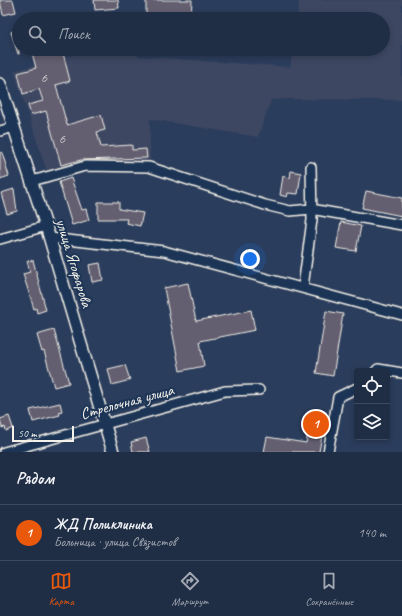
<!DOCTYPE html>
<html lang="ru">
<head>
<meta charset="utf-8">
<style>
  body { margin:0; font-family:Caveat,sans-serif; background:#2d3a50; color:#f1f3f6 }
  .controls { position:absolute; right:12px; bottom:12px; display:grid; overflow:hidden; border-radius:4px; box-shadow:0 2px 6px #0003 }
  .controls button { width:36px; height:36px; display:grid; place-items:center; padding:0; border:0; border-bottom:1px solid #3d4a5e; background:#202e45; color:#f1f3f6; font:20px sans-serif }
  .scale { position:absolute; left:12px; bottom:10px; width:62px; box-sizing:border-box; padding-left:4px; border:2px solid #f4f1e8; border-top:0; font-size:11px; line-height:14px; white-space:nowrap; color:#f4f1e8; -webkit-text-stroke:3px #1d3557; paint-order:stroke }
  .you { position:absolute; left:250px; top:259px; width:14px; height:14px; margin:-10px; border:3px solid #fff; border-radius:50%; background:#1a73e8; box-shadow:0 0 0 6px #1a73e833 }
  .badge { display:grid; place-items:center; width:26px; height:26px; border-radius:50%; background:#ea580c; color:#fff; font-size:13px; font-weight:700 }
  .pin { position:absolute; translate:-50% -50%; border:2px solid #fff; box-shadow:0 1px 4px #0006 }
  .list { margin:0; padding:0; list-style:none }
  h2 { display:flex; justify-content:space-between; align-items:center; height:52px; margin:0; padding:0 16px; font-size:17px }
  h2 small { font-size:13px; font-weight:400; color:#a2a8b3 }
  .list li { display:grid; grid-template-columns:26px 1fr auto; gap:12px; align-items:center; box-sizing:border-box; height:56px; padding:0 16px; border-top:1px solid #3d4a5e }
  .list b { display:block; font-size:15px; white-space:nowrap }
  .list p { margin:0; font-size:13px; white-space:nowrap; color:#a2a8b3 }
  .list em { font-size:13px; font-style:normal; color:#a2a8b3 }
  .icon { flex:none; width:22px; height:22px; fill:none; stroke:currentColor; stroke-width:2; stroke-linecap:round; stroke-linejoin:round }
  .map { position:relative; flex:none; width:402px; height:452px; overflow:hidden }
  .search { position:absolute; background:#202e45; box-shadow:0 2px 6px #0003; left:12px; right:12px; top:12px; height:44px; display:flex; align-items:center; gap:10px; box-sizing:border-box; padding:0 14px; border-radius:22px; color:#a2a8b3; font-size:15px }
  .sheet { height:108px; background:#202e45 }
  nav { display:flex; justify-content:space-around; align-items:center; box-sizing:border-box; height:56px; border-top:1px solid #3d4a5e; background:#202e45; font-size:11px; color:#a2a8b3 }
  nav a { display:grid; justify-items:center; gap:2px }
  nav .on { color:#ea580c }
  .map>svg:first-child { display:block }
  .built { fill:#3c4762 }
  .building { fill:#635e71; stroke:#f4f1e8 }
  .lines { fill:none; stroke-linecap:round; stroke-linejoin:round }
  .minor-casing { stroke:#f4f1e8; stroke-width:12 }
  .major-casing { stroke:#f4f1e8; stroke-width:14 }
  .minor { stroke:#1d3557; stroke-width:9 }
  .major { stroke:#1d3557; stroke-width:11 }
  .labels { text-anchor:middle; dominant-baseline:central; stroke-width:4; stroke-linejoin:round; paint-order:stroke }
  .number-label { font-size:14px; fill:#d0ccca }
  .street-label { font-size:16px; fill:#f4f1e8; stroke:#1d3557 }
</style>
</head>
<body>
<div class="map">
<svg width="402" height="452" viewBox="0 0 402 452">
  <rect width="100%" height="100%" fill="#2b3d5c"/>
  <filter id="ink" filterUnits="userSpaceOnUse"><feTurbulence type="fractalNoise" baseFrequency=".025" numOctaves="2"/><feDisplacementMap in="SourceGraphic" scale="8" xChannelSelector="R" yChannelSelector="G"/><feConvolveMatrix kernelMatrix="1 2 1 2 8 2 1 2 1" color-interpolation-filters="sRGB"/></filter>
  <g filter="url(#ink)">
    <!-- built -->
    <path class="built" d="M299 0H402V100L287 99 271 100 258 137 150 119V161L88 163 47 172 14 71 95 49H132L138 56 290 67 293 49H383V19H297Z"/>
    <!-- building -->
    <path class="building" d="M0 0H13L16 12 3 15Z
      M94 0H118L119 8 95 10Z
      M146 0H192L191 19H146Z
      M19 29V54H18L11 32Z
      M31 49H62L70 81 56 85 67 125 101 115 105 130 97 132 101 147 132 145V150L146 149 147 158 81 160 61 165 46 111 31 115 28 105 43 101 39 89 23 94 18 73 36 68Z
      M2 152 9 176 0 179V153Z
      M291 171 301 173 298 194 288 193 287 197 280 195 283 176 290 178Z
      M71 178 82 210 86 209 89 220 72 225 59 182Z
      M14 189 17 211 7 214 1 193Z
      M366 191 402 198V216L362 208Z
      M98 202H119V209L143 213 140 226 126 223 127 219H98Z
      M341 222 361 226 356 251 336 248Z
      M33 260 46 310 37 313 36 308 34 309 23 274 30 272 27 261Z
      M100 263 103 280 92 282 89 265Z
      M188 283 196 321 251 310 255 330 200 341 204 366 180 371 164 288Z
      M326 311 343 314 333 376 316 373Z
      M54 330 69 383 54 387 44 351 42 352 37 335Z
      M125 365 130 380 112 385 108 369Z
      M60 403 62 411 59 412 60 415 33 422 30 410Z
      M312 410 326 412 319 452H264L267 437 306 443Z
      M9 416 13 428 6 431 5 427 2 428 0 419Z
      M146 438 150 452H133L131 442Z"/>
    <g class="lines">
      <!-- minor casing -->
      <g class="minor-casing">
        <path id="minor" d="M0 131 14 127
          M32 181 85 166 149 167 265 205 290 211 311 209 402 225
          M50 238 164 251 402 315
          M0 239 46 226
          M303 287 312 220 311 167
          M376 371 378 369 402 373
          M4 452 225 391 259 390
          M328 452 338 397 357 388"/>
      </g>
      <!-- major casing -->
      <g class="major-casing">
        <path id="major" d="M0 84 46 226 113 452"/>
      </g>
      <!-- minor -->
      <use href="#minor" class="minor"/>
      <!-- major -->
      <use href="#major" class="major"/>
    </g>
  </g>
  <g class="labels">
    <!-- number labels -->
    <g class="number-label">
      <text x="44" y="77">6</text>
      <text x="62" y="138">6</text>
    </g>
    <!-- street labels -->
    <g class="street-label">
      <text transform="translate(74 263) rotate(73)">улица Ягофарова</text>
      <text transform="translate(127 402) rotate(-15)">Стрелочная улица</text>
    </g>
  </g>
</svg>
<div class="controls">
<button><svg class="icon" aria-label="locate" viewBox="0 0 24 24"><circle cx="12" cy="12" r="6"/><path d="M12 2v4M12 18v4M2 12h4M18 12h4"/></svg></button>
<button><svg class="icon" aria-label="layers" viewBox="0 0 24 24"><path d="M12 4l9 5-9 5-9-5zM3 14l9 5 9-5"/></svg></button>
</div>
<div class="scale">50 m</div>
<div class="you"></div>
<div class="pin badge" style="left:316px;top:424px">1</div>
<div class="search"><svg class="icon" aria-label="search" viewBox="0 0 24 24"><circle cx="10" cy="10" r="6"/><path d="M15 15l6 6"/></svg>Поиск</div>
</div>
<section class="sheet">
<h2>Рядом<small></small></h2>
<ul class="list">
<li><span class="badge">1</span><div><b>ЖД Поликлиника</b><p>Больница · улица Связистов</p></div><em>140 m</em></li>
</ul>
</section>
<nav>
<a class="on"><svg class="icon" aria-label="map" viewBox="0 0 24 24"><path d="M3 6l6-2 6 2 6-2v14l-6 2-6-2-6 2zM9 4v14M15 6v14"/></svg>Карта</a>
<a><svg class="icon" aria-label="directions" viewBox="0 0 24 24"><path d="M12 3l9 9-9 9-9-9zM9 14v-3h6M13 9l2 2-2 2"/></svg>Маршрут</a>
<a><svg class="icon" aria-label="saved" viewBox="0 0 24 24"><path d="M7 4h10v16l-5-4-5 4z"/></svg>Сохранённые</a>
</nav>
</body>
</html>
